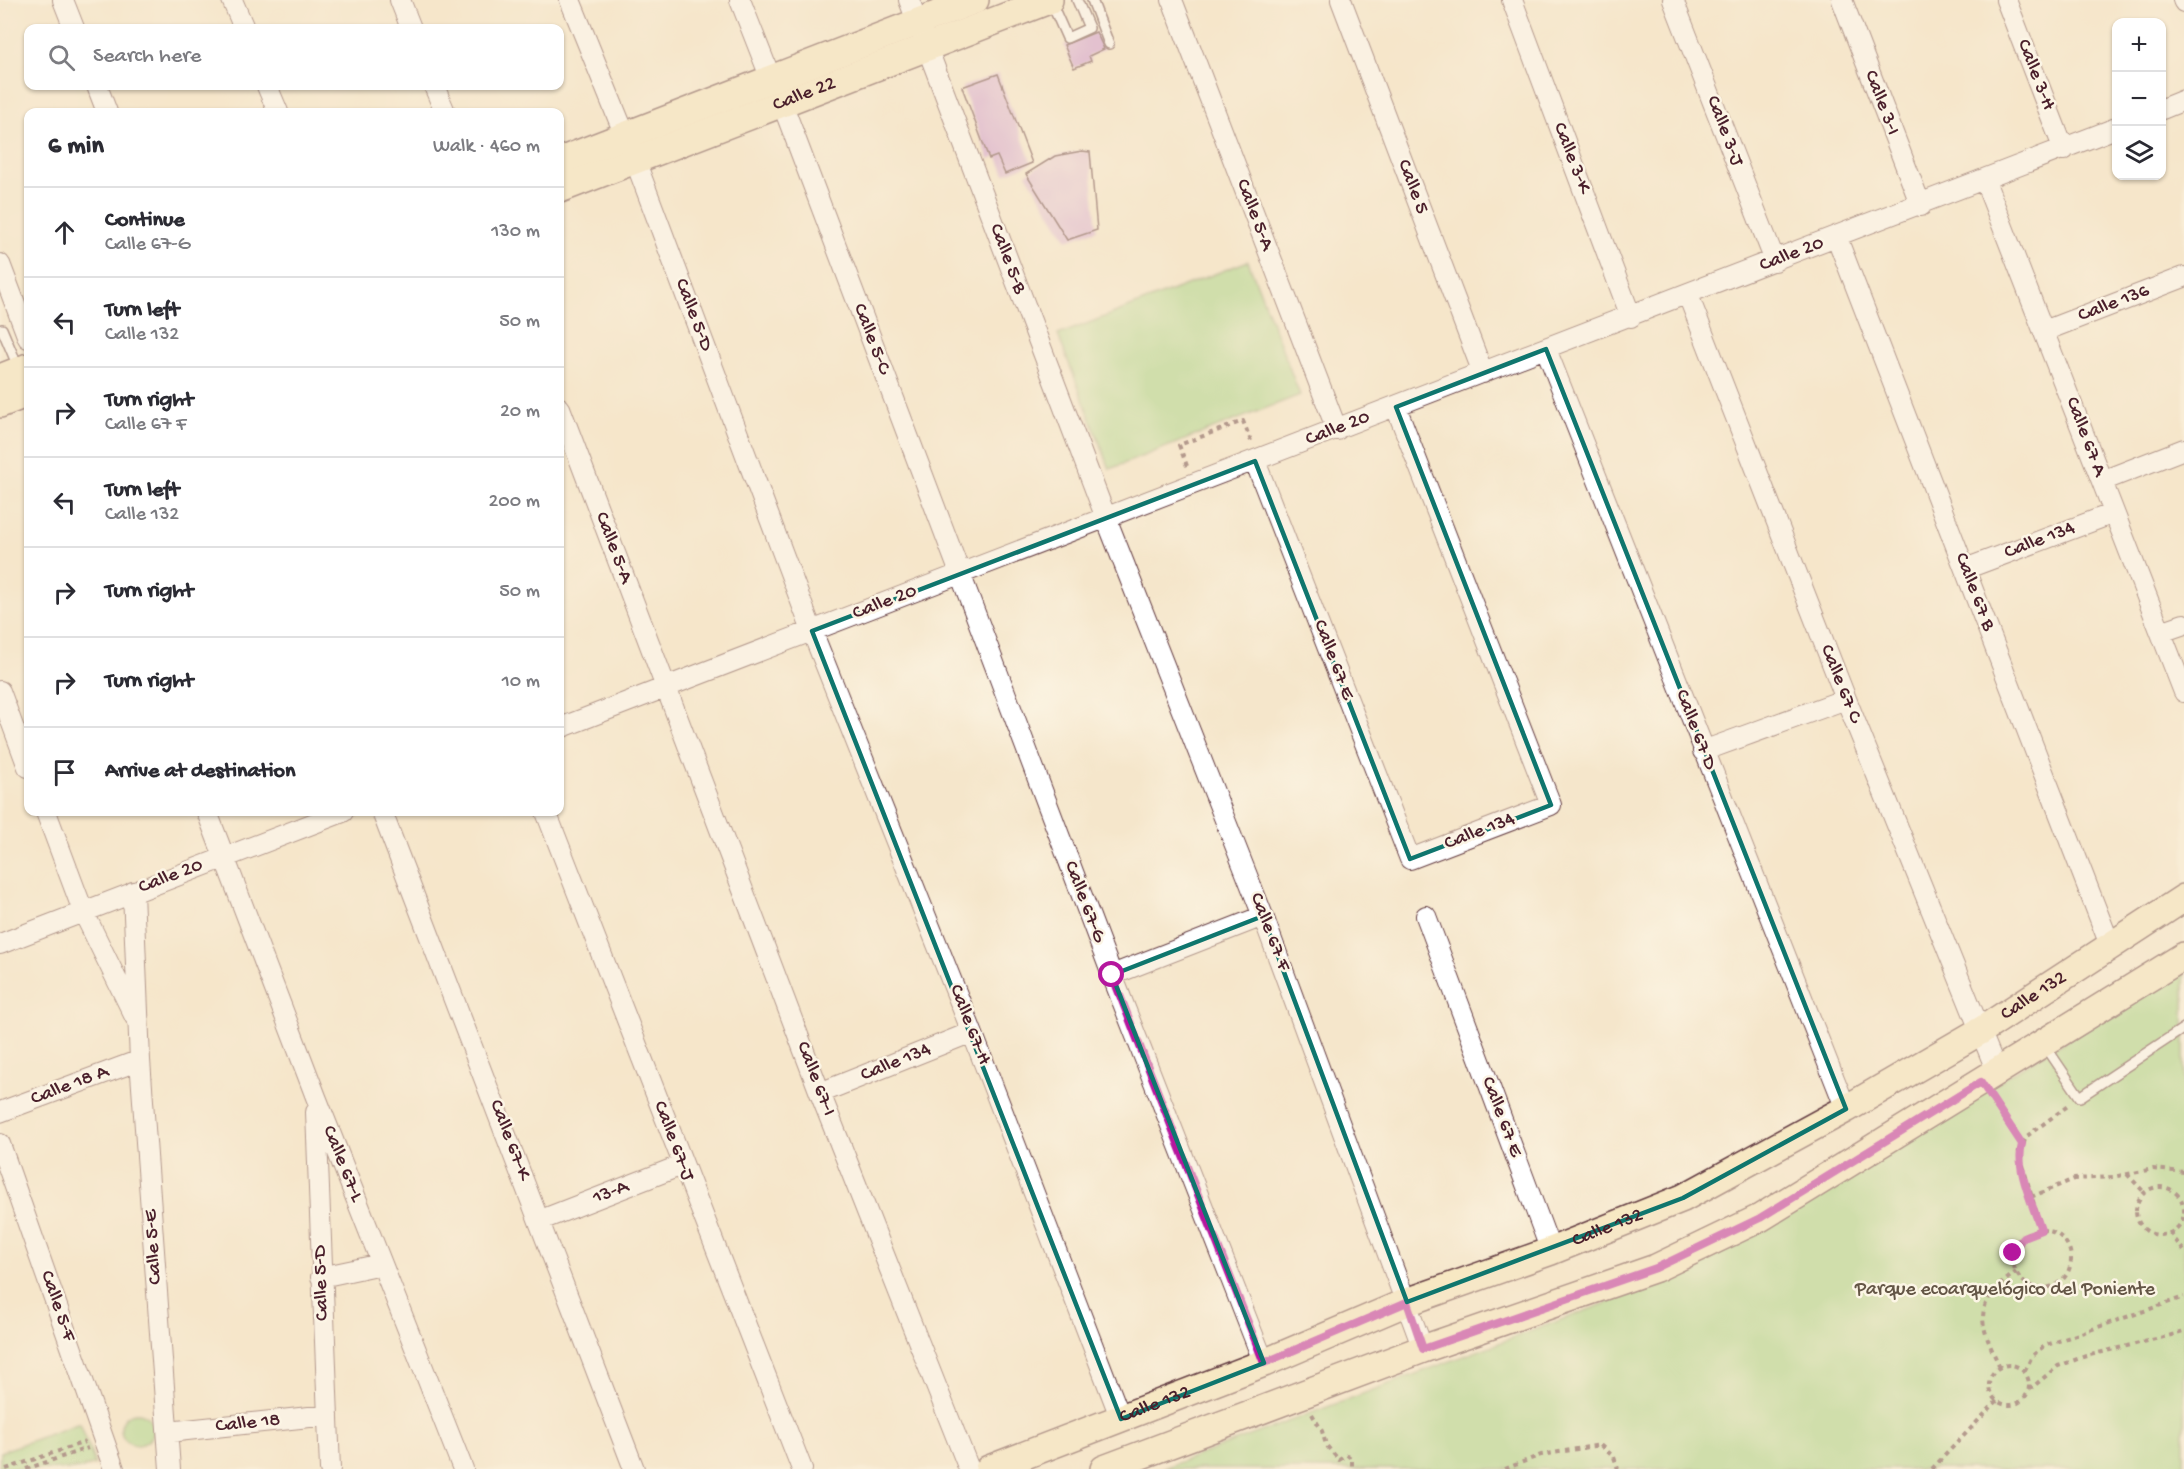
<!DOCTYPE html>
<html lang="en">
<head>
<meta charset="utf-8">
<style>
	:root { --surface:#fff; --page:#f7f7f7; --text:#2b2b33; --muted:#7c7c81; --line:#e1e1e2 }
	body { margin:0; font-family:"Gochi Hand",sans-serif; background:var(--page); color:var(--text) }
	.controls { position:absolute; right:18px; top:18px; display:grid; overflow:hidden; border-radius:12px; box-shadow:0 2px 4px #0004 }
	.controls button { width:54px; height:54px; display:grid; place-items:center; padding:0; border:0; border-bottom:2px solid var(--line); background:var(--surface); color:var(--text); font:30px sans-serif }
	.stop { position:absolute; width:18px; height:18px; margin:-14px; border:4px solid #b5179e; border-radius:50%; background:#fff }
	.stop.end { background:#b5179e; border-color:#fff; box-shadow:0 2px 6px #0008 }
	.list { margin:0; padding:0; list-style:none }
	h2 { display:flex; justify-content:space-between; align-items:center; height:78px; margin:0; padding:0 24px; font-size:26px }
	h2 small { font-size:20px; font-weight:400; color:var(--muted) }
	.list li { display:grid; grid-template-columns:39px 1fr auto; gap:18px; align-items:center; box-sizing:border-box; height:90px; padding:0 24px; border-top:2px solid var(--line) }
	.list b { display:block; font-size:22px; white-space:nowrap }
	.list p { margin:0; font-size:20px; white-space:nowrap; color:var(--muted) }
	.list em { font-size:20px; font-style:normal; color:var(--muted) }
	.icon { flex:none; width:33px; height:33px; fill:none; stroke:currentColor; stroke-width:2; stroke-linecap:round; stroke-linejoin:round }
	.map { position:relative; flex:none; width:2184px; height:1469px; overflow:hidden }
	.search { position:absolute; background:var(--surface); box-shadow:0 2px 4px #0004; left:24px; top:24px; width:540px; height:66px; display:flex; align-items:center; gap:15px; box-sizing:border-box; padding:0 21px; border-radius:12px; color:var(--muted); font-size:22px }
	.panel { position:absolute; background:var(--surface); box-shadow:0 2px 4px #0004; left:24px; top:108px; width:540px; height:708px; border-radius:12px }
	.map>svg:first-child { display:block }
	.green { fill:#a2d585; stroke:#767a58; stroke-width:1.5 }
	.building { fill:#cc96d5 }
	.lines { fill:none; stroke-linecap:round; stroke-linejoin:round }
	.lane-casing { stroke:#643d43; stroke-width:12 }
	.street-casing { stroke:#643d43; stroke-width:22 }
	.secondary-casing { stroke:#643d43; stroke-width:30 }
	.path { stroke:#643d43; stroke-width:4; stroke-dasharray:4.5 4.5; stroke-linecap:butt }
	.lane { stroke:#fff; stroke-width:9 }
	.street { stroke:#fff; stroke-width:20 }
	.secondary { stroke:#f7e8c3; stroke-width:27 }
	.route { stroke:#b5179e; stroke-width:8 }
	.marked { fill:none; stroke:#0f766e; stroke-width:4.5; stroke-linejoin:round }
	.labels { text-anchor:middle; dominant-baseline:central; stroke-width:5; stroke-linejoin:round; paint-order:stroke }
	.street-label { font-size:20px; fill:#4a1f2b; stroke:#fcf5e5 }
	.park-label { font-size:20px; fill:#645646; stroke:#fcf5e5 }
</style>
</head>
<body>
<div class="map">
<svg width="2184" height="1469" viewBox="0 0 2184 1469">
	<rect width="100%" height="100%" fill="#fcf5e5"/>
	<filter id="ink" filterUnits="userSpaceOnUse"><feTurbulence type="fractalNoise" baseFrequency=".0167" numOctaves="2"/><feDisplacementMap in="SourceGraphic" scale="12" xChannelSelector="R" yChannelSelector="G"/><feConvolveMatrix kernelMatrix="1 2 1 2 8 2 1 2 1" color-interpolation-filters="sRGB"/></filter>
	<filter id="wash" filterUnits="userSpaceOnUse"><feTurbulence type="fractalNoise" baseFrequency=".008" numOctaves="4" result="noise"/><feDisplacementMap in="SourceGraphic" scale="24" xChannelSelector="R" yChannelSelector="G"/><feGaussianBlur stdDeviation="1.35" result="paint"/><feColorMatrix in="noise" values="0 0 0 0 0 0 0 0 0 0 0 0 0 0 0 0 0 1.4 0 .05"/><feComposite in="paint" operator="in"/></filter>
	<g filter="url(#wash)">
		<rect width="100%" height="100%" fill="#f5e6cb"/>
		<path class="green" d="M1248 261 1300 395 1110 469 1058 335Z
			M2184 968V1469H1161L1665 1281 1725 1249Z
			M121 1429a16 16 0 1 1 32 0a16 16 0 1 1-32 0Z
			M80 1423 95 1464 80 1469H0V1452Z"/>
		<g id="blocks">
			<path class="building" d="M1096 32 1104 49 1089 56 1091 61 1074 68 1064 45Z
				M998 74 1032 163 1005 174 997 156 989 159 962 87Z
				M1082 151 1090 152 1097 230 1067 240 1026 174 1055 156Z"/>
		</g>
	</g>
	<g filter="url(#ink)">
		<use href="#blocks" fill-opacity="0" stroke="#643d43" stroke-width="1.5"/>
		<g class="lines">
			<g class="lane-casing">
				<path id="lane" d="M1092 0 1109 44
					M1051 2 1067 38 1089 28 1077 0
					M0 330 2 329 19 369
					M2044 1044 2080 1097 2184 1028"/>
			</g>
			<g class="street-casing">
				<path id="street" d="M63 0 74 28
					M232 0 244 28
					M400 0 411 28
					M570 0 635 160 812 631 972 1032 1121 1419
					M740 0 771 79
					M909 0 1106 518 1263 916 1423 1349
					M1172 0 1337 430
					M1341 0 1483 373
					M1512 0 1631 317
					M1673 0 1775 261
					M1842 0 1921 206
					M2006 0 2064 150
					M2183 0 2184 2
					M97 86 107 112
					M267 86 278 112
					M434 86 445 112
					M782 103 1112 975 1264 1363
					M2162 109 2184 100
					M1985 181 2184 692
					M1837 238 2110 945
					M0 264 28 338
					M1688 295 1846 699 1997 1072
					M2044 331 2184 277
					M1546 349 1846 1109
					M560 408 820 1093 969 1469
					M1255 461 1410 859 1551 805 1396 407
					M2102 481 2184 449
					M1965 569 2114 513
					M2161 632 2184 624
					M0 691 28 767
					M560 728 2116 128
					M1703 751 1846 699
					M46 812 83 911 135 1017
					M207 812 316 1097 463 1469
					M382 812 634 1469
					M546 812 802 1469
					M133 892 140 1060 170 1469
					M1426 916 1551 1251
					M0 944 343 812
					M1112 975 1263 916
					M820 1093 972 1032
					M0 1112 140 1060
					M316 1112 330 1469
					M0 1144 114 1469
					M541 1220 682 1165
					M321 1277 382 1264
					M168 1432 328 1415"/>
			</g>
			<g class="secondary-casing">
				<g id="secondary">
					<path d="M560 161 975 0"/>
					<path id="s1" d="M560 189 1049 0"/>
					<path d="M0 378 28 367"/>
					<path d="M0 404 28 393"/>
					<path id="s2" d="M989 1469 1264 1363 1407 1302 1551 1251 1683 1198 1846 1109 1982 1030 2184 898"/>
					<path d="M1104 1469 1423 1349 1656 1268 1760 1218 2184 956"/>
				</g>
			</g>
			<path class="path" d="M1187 466 1179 445 1243 421 1251 441
				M1993 1099 2022 1144
				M2127 1174 2145 1193
				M2136 1211a24 24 0 1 1 48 0a24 24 0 1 1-48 0Z
				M2031 1197 2074 1179 2113 1177 2153 1169 2184 1172
				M2013 1259a29 29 0 1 1 58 0a29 29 0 1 1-58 0Z
				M2041 1230 2019 1152 2027 1136 2069 1105
				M2170 1233 2184 1251
				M1989 1385a20 20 0 1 1 40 0a20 20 0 1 1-40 0Z
				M2000 1367C1978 1321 1972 1304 2016 1272
				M2025 1371 2032 1356 2044 1346 2184 1297
				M2029 1390 2058 1366 2086 1356 2184 1332
				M1312 1414 1322 1431 1326 1445 1339 1460 1347 1455 1352 1459V1469
				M6 1469 85 1442
				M26 1469 88 1448
				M1505 1469 1541 1455 1600 1445 1614 1457 1618 1469
				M1932 1469 1997 1401"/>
			<use href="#lane" class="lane"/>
			<use href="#street" class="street"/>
			<use href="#secondary" class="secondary"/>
		</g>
	</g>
	<g class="lines" filter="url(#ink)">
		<path class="route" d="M1112 975 1264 1363 1407 1302 1423 1349 1656 1268 1760 1218 1981 1082 2022 1144C2015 1169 2033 1205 2041 1230L2023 1237 2013 1253"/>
	</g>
	<path d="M0 0H2184V1469H0ZM1546 349 1846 1109 1683 1198 1407 1302 1263 916 1112 975 1264 1363 1121 1419 812 631 1255 461 1410 859 1551 805 1396 407Z" fill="#f5e6cb" fill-opacity=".55" fill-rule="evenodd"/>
	<path class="marked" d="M1546 349 1846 1109 1683 1198 1407 1302 1263 916 1112 975 1264 1363 1121 1419 812 631 1255 461 1410 859 1551 805 1396 407Z"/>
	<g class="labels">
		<g class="street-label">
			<text transform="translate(2035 75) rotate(69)">Calle 3-H</text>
			<text stroke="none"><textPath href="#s1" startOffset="262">Calle 22</textPath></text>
			<text transform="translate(1881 103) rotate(69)">Calle 3-I</text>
			<text transform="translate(1724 131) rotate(69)">Calle 3-J</text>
			<text transform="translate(1571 158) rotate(69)">Calle 3-K</text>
			<text transform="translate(1412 187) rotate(69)">Calle 5</text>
			<text transform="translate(1254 215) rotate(69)">Calle 5-A</text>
			<text transform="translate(1792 255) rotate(-21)">Calle 20</text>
			<text transform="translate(1007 259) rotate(69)">Calle 5-B</text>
			<text transform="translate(2114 304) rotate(-21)">Calle 136</text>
			<text transform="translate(693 315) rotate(69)">Calle 5-D</text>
			<text transform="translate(871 339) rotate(69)">Calle 5-C</text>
			<text transform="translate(1338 429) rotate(-21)">Calle 20</text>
			<text transform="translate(2085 437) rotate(69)">Calle 67 A</text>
			<text transform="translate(2040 541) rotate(-21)">Calle 134</text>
			<text transform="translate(613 548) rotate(69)">Calle 5-A</text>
			<text transform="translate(1974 592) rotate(69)">Calle 67 B</text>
			<text transform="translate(885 603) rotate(-21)">Calle 20</text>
			<text transform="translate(1333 660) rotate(69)">Calle 67 E</text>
			<text transform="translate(1840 684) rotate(68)">Calle 67 C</text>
			<text transform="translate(1695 730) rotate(69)">Calle 67 D</text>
			<text transform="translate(1480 832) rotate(-21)">Calle 134</text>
			<text transform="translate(171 877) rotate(-21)">Calle 20</text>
			<text transform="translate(1084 902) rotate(69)">Calle 67-G</text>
			<text transform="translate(1269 932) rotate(69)">Calle 67 F</text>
			<text stroke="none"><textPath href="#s2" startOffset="1150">Calle 132</textPath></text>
			<text transform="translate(969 1025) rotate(69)">Calle 67-H</text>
			<text transform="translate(896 1063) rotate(-22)">Calle 134</text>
			<text transform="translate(815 1079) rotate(69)">Calle 67-I</text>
			<text transform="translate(70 1086) rotate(-21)">Calle 18 A</text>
			<text transform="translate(1501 1117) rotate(69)">Calle 67 E</text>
			<text transform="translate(509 1140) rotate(69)">Calle 67-K</text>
			<text transform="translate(673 1141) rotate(69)">Calle 67-J</text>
			<text transform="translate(342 1164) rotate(68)">Calle 67-L</text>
			<text transform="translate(611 1193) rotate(-21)">13-A</text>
			<text stroke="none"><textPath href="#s2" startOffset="664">Calle 132</textPath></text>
			<text transform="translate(154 1247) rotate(-94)">Calle 5-E</text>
			<text transform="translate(322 1283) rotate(-92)">Calle 5-D</text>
			<text transform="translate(57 1306) rotate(71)">Calle 5-F</text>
			<text stroke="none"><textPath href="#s2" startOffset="178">Calle 132</textPath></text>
			<text transform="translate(248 1424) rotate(-6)">Calle 18</text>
		</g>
		<g class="park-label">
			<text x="2005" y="1290">Parque ecoarquelógico del Poniente</text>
		</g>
	</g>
</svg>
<div class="controls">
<button>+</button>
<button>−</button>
<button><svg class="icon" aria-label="layers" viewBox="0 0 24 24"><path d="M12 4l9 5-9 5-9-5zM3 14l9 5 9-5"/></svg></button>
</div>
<div class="stop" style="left:1112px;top:975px"></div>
<div class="stop end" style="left:2013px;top:1253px"></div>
<div class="search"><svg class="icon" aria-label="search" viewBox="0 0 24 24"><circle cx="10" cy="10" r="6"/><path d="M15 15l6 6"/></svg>Search here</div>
<section class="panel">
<h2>6 min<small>Walk · 460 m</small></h2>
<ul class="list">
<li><svg class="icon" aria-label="ahead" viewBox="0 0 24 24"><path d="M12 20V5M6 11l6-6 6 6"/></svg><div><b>Continue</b><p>Calle 67-G</p></div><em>130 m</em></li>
<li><svg class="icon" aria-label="left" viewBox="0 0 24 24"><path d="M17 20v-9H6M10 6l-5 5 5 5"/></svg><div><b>Turn left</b><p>Calle 132</p></div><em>50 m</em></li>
<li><svg class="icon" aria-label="right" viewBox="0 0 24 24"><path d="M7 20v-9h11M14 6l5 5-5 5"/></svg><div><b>Turn right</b><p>Calle 67 F</p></div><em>20 m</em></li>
<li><svg class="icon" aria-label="left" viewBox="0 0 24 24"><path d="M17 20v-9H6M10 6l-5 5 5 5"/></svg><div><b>Turn left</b><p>Calle 132</p></div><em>200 m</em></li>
<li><svg class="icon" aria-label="right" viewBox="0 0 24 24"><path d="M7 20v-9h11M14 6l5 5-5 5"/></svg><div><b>Turn right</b></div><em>50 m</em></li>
<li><svg class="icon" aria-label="right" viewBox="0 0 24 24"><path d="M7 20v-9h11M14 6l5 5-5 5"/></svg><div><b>Turn right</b></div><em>10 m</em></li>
<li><svg class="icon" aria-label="arrive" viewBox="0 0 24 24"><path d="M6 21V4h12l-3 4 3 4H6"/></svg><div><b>Arrive at destination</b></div></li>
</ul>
</section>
</div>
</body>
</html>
